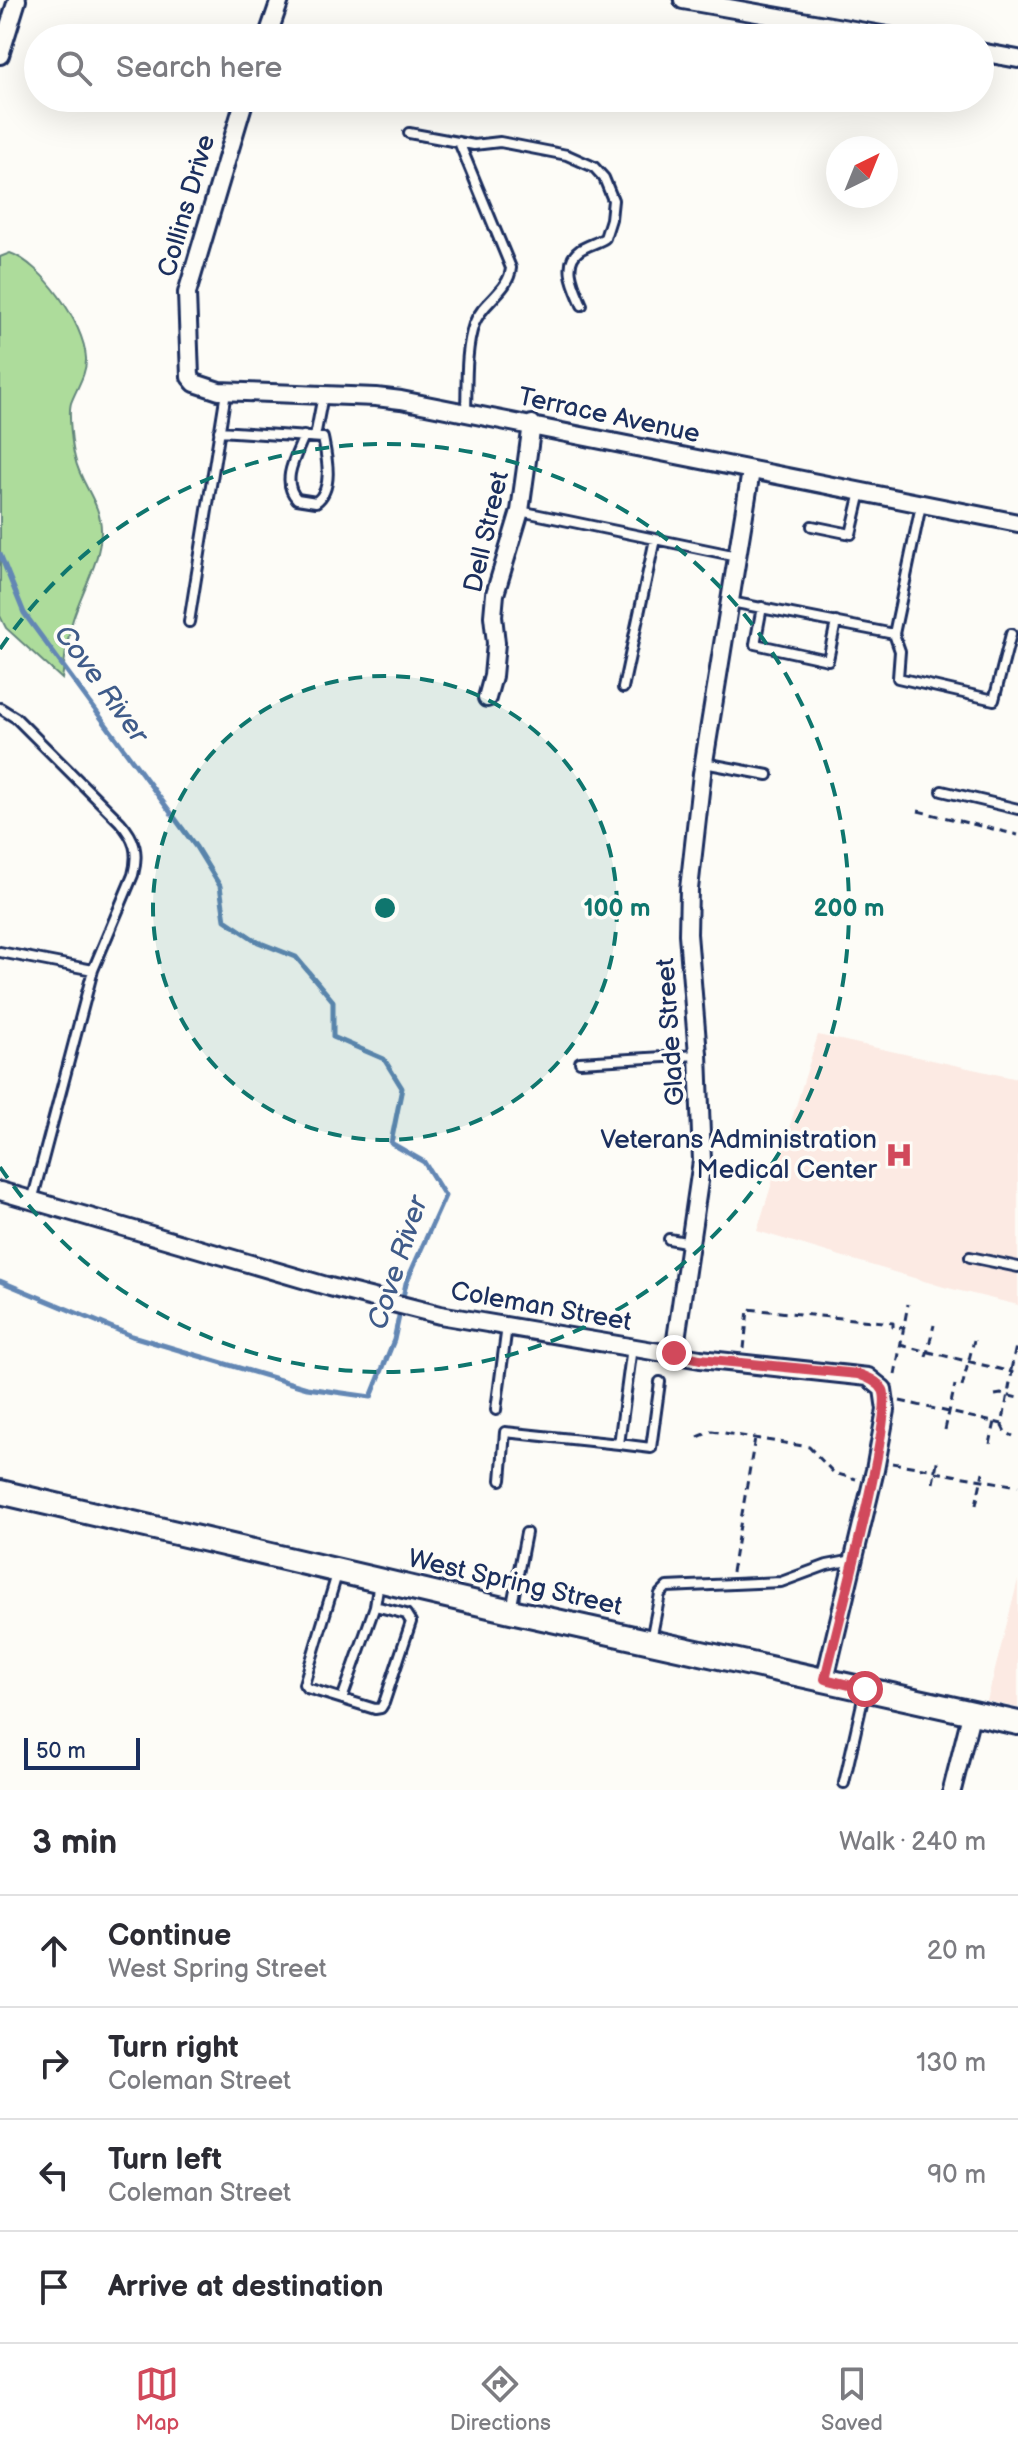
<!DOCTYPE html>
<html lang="en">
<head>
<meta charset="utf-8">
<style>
	:root { --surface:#fff; --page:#f2f2f3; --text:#2b2b33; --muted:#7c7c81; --line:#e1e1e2; --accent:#d1495b }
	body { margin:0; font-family:"Balsamiq Sans",sans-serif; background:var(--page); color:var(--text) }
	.compass { position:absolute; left:826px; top:136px; width:72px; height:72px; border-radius:50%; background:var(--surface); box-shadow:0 8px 32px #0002; rotate:43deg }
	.scale { position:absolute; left:24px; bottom:20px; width:116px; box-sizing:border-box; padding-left:8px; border:4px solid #1b2f5e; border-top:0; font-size:22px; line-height:28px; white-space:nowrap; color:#1b2f5e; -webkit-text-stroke:6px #fdfcf7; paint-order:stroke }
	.stop { position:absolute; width:24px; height:24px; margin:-18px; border:6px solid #d1495b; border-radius:50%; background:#fff }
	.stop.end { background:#d1495b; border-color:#fff; box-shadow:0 2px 8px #0008 }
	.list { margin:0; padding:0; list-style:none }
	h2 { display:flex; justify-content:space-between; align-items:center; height:104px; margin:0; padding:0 32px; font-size:34px }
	h2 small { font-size:26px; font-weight:400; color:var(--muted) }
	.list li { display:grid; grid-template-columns:52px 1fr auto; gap:24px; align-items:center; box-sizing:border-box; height:112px; padding:0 32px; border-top:2px solid var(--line) }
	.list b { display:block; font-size:30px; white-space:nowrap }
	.list p { margin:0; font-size:26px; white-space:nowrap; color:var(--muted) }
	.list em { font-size:26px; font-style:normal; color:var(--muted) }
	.icon { flex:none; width:44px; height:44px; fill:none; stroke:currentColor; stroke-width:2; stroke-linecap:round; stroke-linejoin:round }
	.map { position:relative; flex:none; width:1018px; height:1790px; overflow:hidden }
	.search { position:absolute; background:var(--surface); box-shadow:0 8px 32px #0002; left:24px; right:24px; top:24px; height:88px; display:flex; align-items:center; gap:20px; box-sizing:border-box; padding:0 28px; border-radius:44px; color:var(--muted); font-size:30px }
	.sheet { height:552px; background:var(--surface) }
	nav { display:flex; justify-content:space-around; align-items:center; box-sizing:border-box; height:112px; border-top:2px solid var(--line); background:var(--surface); font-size:22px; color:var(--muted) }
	nav a { display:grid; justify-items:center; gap:4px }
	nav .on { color:var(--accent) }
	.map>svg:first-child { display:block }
	.built { fill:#fceae3 }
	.green { fill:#addc9b; stroke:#64867c; stroke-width:2 }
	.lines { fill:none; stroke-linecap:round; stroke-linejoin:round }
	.stream { stroke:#6387b4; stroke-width:5 }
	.service-casing { stroke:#1b2f5e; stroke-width:14 }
	.minor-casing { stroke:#1b2f5e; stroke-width:22 }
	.secondary-casing { stroke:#1b2f5e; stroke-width:28 }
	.path { stroke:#1b2f5e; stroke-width:3; stroke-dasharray:8 6; stroke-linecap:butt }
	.service { stroke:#fdfcf7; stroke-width:8 }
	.minor { stroke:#fdfcf7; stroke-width:16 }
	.secondary { stroke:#fdfcf7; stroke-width:22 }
	.route { stroke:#d1495b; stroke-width:10 }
	.ring { fill:none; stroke:#0f766e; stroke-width:4; stroke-dasharray:14 10 }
	.labels { text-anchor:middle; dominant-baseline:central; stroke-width:7; stroke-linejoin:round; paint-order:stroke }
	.street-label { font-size:26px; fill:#1b2f5e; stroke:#fdfcf7 }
	.poi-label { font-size:26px; fill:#1b2f5e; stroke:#fdfcf7; text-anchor:end }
	.water-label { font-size:28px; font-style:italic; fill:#3f5b89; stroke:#fdfcf7 }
	.centre { fill:#0f766e; stroke:#fdfcf7; stroke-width:4 }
	.ring-label { font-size:24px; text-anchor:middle; font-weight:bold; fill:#0f766e; stroke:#fdfcf7; stroke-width:7; stroke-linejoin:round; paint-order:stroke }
</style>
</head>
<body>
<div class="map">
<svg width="1018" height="1790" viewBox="0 0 1018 1790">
	<rect width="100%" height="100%" fill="#fdfcf7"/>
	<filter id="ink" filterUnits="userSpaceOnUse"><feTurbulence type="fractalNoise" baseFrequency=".0125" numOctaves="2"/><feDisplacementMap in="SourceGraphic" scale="16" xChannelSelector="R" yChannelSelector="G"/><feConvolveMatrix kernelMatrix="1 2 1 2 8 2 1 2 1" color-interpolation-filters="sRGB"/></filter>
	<g filter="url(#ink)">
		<path class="built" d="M818 1035 1018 1079V1305L944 1287 757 1231Z
			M1018 1580V1708L987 1701Z"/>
		<path class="green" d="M10 253C42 264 84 323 86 358 87 374 76 389 71 403 68 413 72 447 75 458 80 484 102 503 101 532 100 563 82 590 73 619 67 638 65 659 62 679L6 628 0 616V257Z"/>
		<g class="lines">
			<path class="stream" d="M0 554 24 613 196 847 220 886 225 920 258 942 296 957 333 1001V1037L384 1059 402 1088 391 1143 424 1162 445 1196 406 1283 394 1340 371 1397 307 1388 132 1336 0 1281"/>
			<g class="service-casing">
				<path id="service" d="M409 133 474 145 500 142 567 155 594 167 604 178 613 200 611 219 605 238C597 243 588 245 580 250 561 263 575 288 582 305
					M459 142 511 268C509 291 482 302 474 324 465 350 467 384 466 411
					M219 431 323 438C327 458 334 489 316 502L297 499C280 481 296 456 304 436
					M315 437 323 395
					M921 505 894 634 900 651 898 678 994 700 1011 634
					M520 511 737 556
					M812 526 851 534 861 492
					M731 602 894 634
					M762 607 755 644 828 660 836 622
					M189 622 226 392
					M623 688 655 539
					M0 708 16 718 120 822C135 839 139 852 133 875L93 970
					M704 763 768 775
					M942 791 1018 809
					M0 952 93 970 32 1201
					M580 1062 698 1055
					M669 1239 691 1243
					M970 1257 1018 1267
					M496 1410 507 1326
					M619 1444 651 1448 660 1382
					M501 1480 505 1432 619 1444 632 1347
					M338 1571 304 1684 307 1688 375 1709 381 1708 384 1703 411 1622 406 1614 375 1606 379 1582
					M511 1610 526 1533
					M651 1640 660 1594 667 1587 781 1582 827 1565 853 1560
					M342 1699 375 1606
					M844 1783 865 1690"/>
			</g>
			<g class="minor-casing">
				<path id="minor" d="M683 0 899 38
					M267 38 280 0
					M980 52 1018 59
					M0 55 17 0
					M245 98 187 293 190 377 195 383 219 391 376 397 401 400 1018 523
					M487 698 493 676 496 643 493 616 495 594 520 511 532 424
					M0 1191 330 1287 440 1315 700 1359 868 1377 883 1389 886 1410 875 1470 825 1679
					M674 1353 702 1161 698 1054 688 934 689 889 702 774 751 471
					M952 1790 971 1715"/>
			</g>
			<g class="secondary-casing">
				<path id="secondary" d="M0 1492 511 1611 1018 1723"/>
			</g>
			<path class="path" d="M918 811 1018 835
				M900 1345 1012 1372 1002 1426 1005 1432 1013 1436
				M744 1349 748 1309 893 1323V1327L904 1328
				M926 1357 934 1325
				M1011 1370 1016 1346
				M895 1375 908 1304
				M962 1387 974 1340
				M995 1395 1001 1394 1018 1398
				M900 1401 1002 1424
				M945 1430 955 1385
				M698 1437 712 1431 809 1447 834 1473 856 1479
				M990 1444 995 1422
				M892 1463 936 1470
				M935 1472 1018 1486
				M933 1483 938 1457
				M976 1505 983 1472
				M732 1572 755 1438"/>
			<use href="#service" class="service"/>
			<use href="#minor" class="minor"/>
			<use href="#secondary" class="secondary"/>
		</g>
	</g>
	<g class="lines" filter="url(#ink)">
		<path class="route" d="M674 1353 700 1359 858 1374C867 1377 878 1381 883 1390 895 1412 834 1639 825 1679L865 1689"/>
	</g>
	<circle cx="385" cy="908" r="232" fill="#0f766e" fill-opacity=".12"/>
	<g class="ring">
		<circle cx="385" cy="908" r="232"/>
		<path d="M0 649A464 464 0 1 1 0 1167"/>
	</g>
	<defs>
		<g id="hospital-bare" transform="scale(2.16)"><path d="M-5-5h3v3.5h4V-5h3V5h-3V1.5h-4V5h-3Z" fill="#d1495b" stroke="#fdfcf7" stroke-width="2.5" paint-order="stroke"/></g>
	</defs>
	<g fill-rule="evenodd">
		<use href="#hospital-bare" x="899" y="1155"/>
	</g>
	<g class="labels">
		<g class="street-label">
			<text transform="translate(187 206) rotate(-74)">Collins Drive</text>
			<text transform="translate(609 416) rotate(12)">Terrace Avenue</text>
			<text transform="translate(487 532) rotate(-77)">Dell Street</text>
			<text transform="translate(671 1032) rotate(-94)">Glade Street</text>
			<text transform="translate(541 1307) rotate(10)">Coleman Street</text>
			<text transform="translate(515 1583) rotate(13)">West Spring Street</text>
		</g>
		<g class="poi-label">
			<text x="877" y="1140">Veterans Administration<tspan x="877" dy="30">Medical Center</tspan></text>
		</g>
		<g class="water-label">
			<text transform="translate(101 684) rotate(54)">Cove River</text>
			<text transform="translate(398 1263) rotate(-72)">Cove River</text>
		</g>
	</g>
	<circle cx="385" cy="908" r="12" class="centre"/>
	<g class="ring-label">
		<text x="617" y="916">100 m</text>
		<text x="849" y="916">200 m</text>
	</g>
</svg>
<svg class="compass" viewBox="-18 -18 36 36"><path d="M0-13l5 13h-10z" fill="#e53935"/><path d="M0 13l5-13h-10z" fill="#7c7c81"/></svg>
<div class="scale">50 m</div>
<div class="stop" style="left:865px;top:1689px"></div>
<div class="stop end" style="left:674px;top:1353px"></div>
<div class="search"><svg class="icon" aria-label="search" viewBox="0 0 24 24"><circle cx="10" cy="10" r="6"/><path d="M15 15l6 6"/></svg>Search here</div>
</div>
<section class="sheet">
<h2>3 min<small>Walk · 240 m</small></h2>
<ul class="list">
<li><svg class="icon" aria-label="ahead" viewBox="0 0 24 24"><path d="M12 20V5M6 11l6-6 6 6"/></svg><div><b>Continue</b><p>West Spring Street</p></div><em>20 m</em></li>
<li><svg class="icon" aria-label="right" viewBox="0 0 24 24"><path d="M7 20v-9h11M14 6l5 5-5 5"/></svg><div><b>Turn right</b><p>Coleman Street</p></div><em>130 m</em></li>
<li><svg class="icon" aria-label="left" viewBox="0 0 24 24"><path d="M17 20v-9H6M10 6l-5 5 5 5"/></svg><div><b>Turn left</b><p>Coleman Street</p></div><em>90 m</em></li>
<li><svg class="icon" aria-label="arrive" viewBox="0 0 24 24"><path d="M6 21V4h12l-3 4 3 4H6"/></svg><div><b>Arrive at destination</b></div></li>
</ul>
</section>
<nav>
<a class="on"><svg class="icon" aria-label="map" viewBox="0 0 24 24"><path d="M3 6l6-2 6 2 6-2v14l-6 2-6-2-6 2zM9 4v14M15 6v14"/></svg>Map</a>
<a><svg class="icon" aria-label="directions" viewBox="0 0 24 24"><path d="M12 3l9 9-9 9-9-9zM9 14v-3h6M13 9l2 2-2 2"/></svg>Directions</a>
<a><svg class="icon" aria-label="saved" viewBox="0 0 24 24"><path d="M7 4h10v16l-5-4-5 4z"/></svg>Saved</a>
</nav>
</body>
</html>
